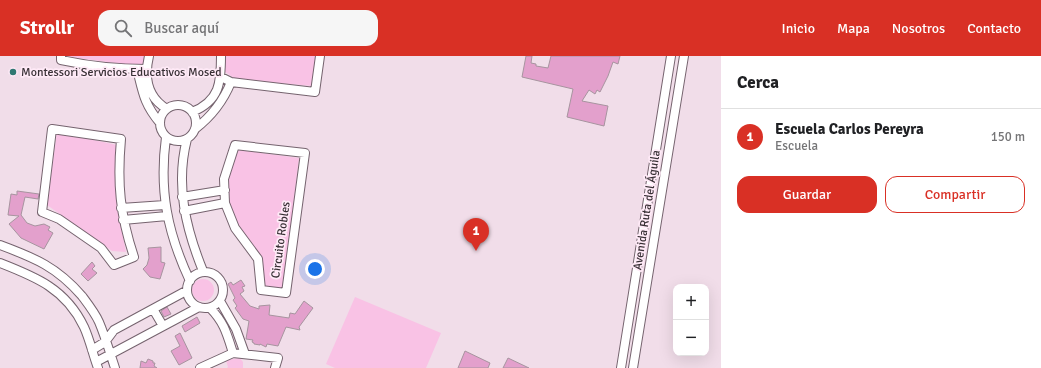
<!DOCTYPE html>
<html lang="es">
<head>
<meta charset="utf-8">
<style>
	:root { --surface:#fff; --page:#f6f6f6; --text:#202124; --muted:#757577; --line:#e0e0e0; --accent:#d93025 }
	body { margin:0; font-family:Signika,sans-serif; background:var(--page); color:var(--text) }
	.controls { position:absolute; right:12px; bottom:12px; display:grid; overflow:hidden; border-radius:8px; box-shadow:0 4px 16px #0002 }
	.controls button { width:36px; height:36px; display:grid; place-items:center; padding:0; border:0; border-bottom:1px solid var(--line); background:var(--surface); color:var(--text); font:20px sans-serif }
	.you { position:absolute; left:315px; top:213px; width:14px; height:14px; margin:-10px; border:3px solid #fff; border-radius:50%; background:#1a73e8; box-shadow:0 0 0 6px #1a73e833 }
	.badge { display:grid; place-items:center; width:26px; height:26px; border-radius:50%; background:var(--accent); color:#fff; font-size:13px; font-weight:700 }
	.pin { position:absolute; translate:-50% -33px; filter:drop-shadow(0 1px 2px #0008) }
	.pin::after { content:''; position:absolute; top:21px; width:14px; height:12px; background:inherit; clip-path:polygon(0 0,100% 0,50% 100%) }
	.list { margin:0; padding:0; list-style:none }
	h2 { display:flex; justify-content:space-between; align-items:center; height:52px; margin:0; padding:0 16px; font-size:17px }
	h2 small { font-size:13px; font-weight:400; color:var(--muted) }
	.list li { display:grid; grid-template-columns:26px 1fr auto; gap:12px; align-items:center; box-sizing:border-box; height:56px; padding:0 16px; border-top:1px solid var(--line) }
	.list b { display:block; font-size:15px; white-space:nowrap }
	.list p { margin:0; font-size:13px; white-space:nowrap; color:var(--muted) }
	.list em { font-size:13px; font-style:normal; color:var(--muted) }
	.actions { display:flex; gap:8px; padding:12px 16px }
	.actions a { flex:1; padding:9px 0; border:1px solid var(--accent); border-radius:12px; text-align:center; font-size:14px; color:var(--accent) }
	.actions .main { background:var(--accent); color:#fff }
	.icon { flex:none; width:22px; height:22px; fill:none; stroke:currentColor; stroke-width:2; stroke-linecap:round; stroke-linejoin:round }
	.map { position:relative; flex:none; width:721px; height:312px; overflow:hidden }
	header { display:flex; align-items:center; gap:24px; box-sizing:border-box; height:56px; padding:0 20px; background:var(--accent); color:#fff }
	header strong { font-size:19px }
	nav { display:flex; gap:22px; margin-inline-start:auto; font-size:14px }
	.search { width:280px; height:36px; background:var(--page); display:flex; align-items:center; gap:10px; box-sizing:border-box; padding:0 14px; border-radius:12px; color:var(--muted); font-size:15px }
	main { display:flex }
	aside { flex:1; background:var(--surface) }
	.map>svg:first-child { display:block }
	.green { fill:#f9c2e5 }
	.building { fill:#e3a0cc; stroke:#a7949f }
	.lines { fill:none; stroke-linecap:round; stroke-linejoin:round }
	.minor-casing { stroke:#75636e; stroke-width:10 }
	.minor { stroke:#fff; stroke-width:8 }
	.poi-dot { fill:#2f7771; stroke:#ffeaf7; stroke-width:1.5 }
	.labels { text-anchor:middle; dominant-baseline:central; stroke-width:3.5; stroke-linejoin:round; paint-order:stroke }
	.poi-label { font-size:12px; fill:#383035; stroke:#ffeaf7; text-anchor:start }
	.street-label { font-size:12px; fill:#383035; stroke:#ffeaf7 }
</style>
</head>
<body>
<header>
<strong>Strollr</strong>
<div class="search"><svg class="icon" aria-label="search" viewBox="0 0 24 24"><circle cx="10" cy="10" r="6"/><path d="M15 15l6 6"/></svg>Buscar aquí</div>
<nav><a>Inicio</a><a>Mapa</a><a>Nosotros</a><a>Contacto</a></nav>
</header>
<main>
<div class="map">
<svg width="721" height="312" viewBox="0 0 721 312">
	<rect width="100%" height="100%" fill="#f1dde9"/>
	<path class="green" d="M64 0H145L143 11Z
		M225 0H317L312 30 235 23 224 15Z
		M57 76 117 89V150L126 196 112 195 47 149Z
		M238 94 299 102 283 233 265 231 261 200 238 171 229 147 228 125Z
		M192 234a11 11 0 1 1 22 0a11 11 0 1 1-22 0Z
		M355 241 441 277 426 312H335L326 308Z
		M240 302 243 306V312H244H227L228 311 226 304Z"/>
	<path class="building" d="M526 0H532L531 7 536 8V10L548 12 551 0H620L618 8 613 6 608 20 600 36 597 34 595 38 589 34 582 45 608 50 604 70 567 61 573 33 522 21Z
		M17 135 39 138 38 143 25 141 21 159 27 167 35 170 44 168 50 171 48 174 53 177 44 193 21 182 9 168 19 160 8 159 11 138 17 139Z
		M161 191V206L165 207 160 223 150 221 143 213 147 209 149 202 148 192Z
		M92 206 95 210 92 213 97 217 88 225 81 218Z
		M241 224 245 230 242 231 244 235 240 238 250 250 259 253V250L270 249 269 259 289 262 290 257 295 258 304 245 313 252 299 271 300 274 286 271 278 290 267 288 266 291 260 288V289L254 288V287L252 286 253 284 246 283 249 265 243 263 235 252 237 250 233 244 235 242 228 228 231 226 233 229Z
		M167 251 171 258 164 261 161 255Z
		M197 261 200 267 185 276 182 270Z
		M180 277 192 302 179 309 171 295 180 290 175 280Z
		M465 295 490 307 488 312H458Z
		M508 302 529 312H503Z
		M148 303 153 305V307H155L154 310 157 312H140L141 305 146 307Z"/>
	<g class="lines">
		<g class="minor-casing">
			<path id="minor" d="M61 0V4C89 10 117 13 146 13
				M149 0C144 21 147 41 167 53
				M137 13C143 37 144 48 160 67
				M221 21 231 26 315 36 320 0
				M160 67a18 18 0 1 1 36 0a18 18 0 1 1-36 0Z
				M192 56C220 45 221 26 221 0
				M52 73 121 83C117 127 120 159 134 201L114 209 101 192 59 163 42 156Z
				M195 73C212 60 223 46 231 26
				M166 81C159 134 167 176 190 225
				M187 83C175 129 186 173 203 215
				M235 89 305 97 286 237 261 234 258 203 235 172 225 147 224 123Z
				M182 141 225 134
				M121 152 165 149
				M184 155 225 147
				M123 164 167 160
				M0 189C35 202 57 211 82 240 88 248 95 257 99 266 105 280 110 297 115 312
				M0 207C36 221 66 233 84 271 90 284 93 299 98 312
				M187 234a18 18 0 1 1 36 0a18 18 0 1 1-36 0Z
				M220 245 236 273 245 298
				M210 252C224 266 227 278 233 297
				M153 253 163 270
				M92 294 105 286 114 274 186 235
				M96 306 199 251
				M200 312 233 297 278 302 275 312
				M621 312 671 0
				M633 312 684 0"/>
		</g>
		<use href="#minor" class="minor"/>
	</g>
	<circle class="poi-dot" cx="13" cy="16" r="4"/>
	<g class="labels">
		<g class="poi-label">
			<text x="21" y="16">Montessori Servicios Educativos Mosed</text>
		</g>
		<g class="street-label">
			<text transform="translate(647 154) rotate(-81)">Avenida Ruta del Águila</text>
			<text transform="translate(281 184) rotate(-82)">Circuito Robles</text>
		</g>
	</g>
</svg>
<div class="controls">
<button>+</button>
<button>−</button>
</div>
<div class="you"></div>
<div class="pin badge" style="left:476px;top:195px">1</div>
</div>
<aside>
<h2>Cerca<small></small></h2>
<ul class="list">
<li><span class="badge">1</span><div><b>Escuela Carlos Pereyra</b><p>Escuela</p></div><em>150 m</em></li>
</ul>
<div class="actions"><a class="main">Guardar</a><a>Compartir</a></div>
</aside>
</main>
</body>
</html>
